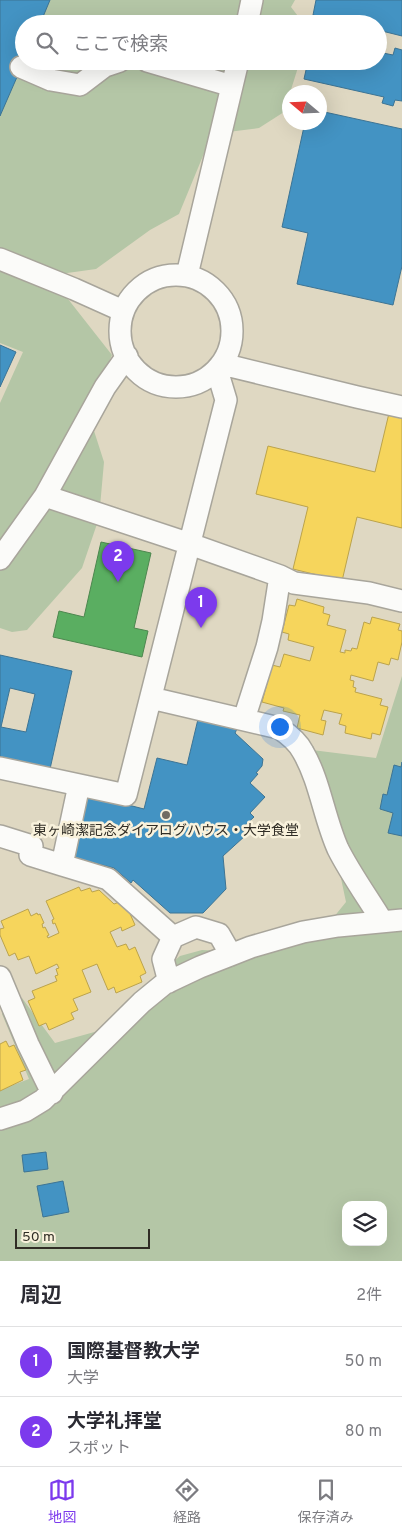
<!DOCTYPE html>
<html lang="ja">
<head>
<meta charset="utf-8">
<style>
	:root { --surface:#fff; --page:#f7f7f7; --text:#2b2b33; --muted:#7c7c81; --line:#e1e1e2; --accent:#7c3aed }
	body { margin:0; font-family:Overpass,"Noto Sans JP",sans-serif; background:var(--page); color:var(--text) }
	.controls { position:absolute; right:15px; bottom:15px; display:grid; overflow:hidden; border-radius:10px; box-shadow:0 5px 20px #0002 }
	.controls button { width:45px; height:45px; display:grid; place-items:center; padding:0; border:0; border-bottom:1px solid var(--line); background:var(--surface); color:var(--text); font:25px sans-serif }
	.compass { position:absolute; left:282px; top:85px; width:45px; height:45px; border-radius:50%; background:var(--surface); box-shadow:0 5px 20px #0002; rotate:289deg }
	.scale { position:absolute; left:15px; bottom:12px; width:135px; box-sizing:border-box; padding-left:5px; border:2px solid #302d25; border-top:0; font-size:14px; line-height:18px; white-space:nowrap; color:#302d25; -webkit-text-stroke:4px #f9f2dc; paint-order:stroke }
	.you { position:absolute; left:279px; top:726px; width:18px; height:18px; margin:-12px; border:4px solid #fff; border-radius:50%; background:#1a73e8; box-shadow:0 0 0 8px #1a73e833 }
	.badge { display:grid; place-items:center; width:32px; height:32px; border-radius:50%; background:var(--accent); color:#fff; font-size:16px; font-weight:700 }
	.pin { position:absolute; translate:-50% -41px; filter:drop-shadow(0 1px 2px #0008) }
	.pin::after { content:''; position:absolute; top:26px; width:18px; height:15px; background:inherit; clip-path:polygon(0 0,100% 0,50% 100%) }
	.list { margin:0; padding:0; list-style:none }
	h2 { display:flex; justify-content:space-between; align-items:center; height:65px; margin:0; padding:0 20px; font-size:21px }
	h2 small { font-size:16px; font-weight:400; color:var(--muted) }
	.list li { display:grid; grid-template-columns:32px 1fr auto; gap:15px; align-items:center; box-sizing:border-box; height:70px; padding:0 20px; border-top:1px solid var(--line) }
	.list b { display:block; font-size:19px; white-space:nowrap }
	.list p { margin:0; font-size:16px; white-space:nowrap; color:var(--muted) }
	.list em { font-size:16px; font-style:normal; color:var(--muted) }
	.icon { flex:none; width:28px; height:28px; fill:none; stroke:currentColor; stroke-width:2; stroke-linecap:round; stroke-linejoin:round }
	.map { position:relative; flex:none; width:402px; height:1261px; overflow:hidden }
	.search { position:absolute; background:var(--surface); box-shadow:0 5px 20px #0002; left:15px; right:15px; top:15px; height:55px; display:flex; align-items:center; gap:12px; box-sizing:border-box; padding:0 18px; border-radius:28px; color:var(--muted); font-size:19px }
	.sheet { height:205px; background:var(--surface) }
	nav { display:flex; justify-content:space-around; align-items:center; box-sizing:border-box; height:70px; border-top:1px solid var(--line); background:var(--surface); font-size:14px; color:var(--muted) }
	nav a { display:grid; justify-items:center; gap:2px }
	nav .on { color:var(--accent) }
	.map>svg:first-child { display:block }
	.built { fill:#dfd8c2; fill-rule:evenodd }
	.forest { fill:#b4c6a6; fill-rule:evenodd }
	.homes { fill:#f6d55c; stroke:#bba34c }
	.schools { fill:#4393c3; stroke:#3d7494; fill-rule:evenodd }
	.public { fill:#5aae61; stroke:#4d874f }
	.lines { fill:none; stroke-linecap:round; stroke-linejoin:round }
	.minor-casing { stroke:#a8a59b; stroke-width:24 }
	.minor { stroke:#fbfbf9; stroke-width:21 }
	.poi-dot { fill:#706c63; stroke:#f9f2dc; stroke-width:2 }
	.labels { text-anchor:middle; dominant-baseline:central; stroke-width:5; stroke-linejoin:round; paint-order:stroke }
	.poi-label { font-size:14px; fill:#302d25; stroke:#f9f2dc }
</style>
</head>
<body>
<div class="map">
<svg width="402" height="1261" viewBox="0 0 402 1261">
	<rect width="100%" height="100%" fill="#e6e2d5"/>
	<path class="built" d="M0 0H402V1134L0 1261ZM24 24H378V61H24ZM290 92H320V122H290Z"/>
	<path class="forest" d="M0 0H295L291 7 304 24H24V61H300L284 112 259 128 212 134 179 214 150 230 96 269 60 274 68 299 112 355 87 409 104 462 99 518 82 568 27 630 12 632 0 628V403L23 352 0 343Z
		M402 676V1261H0V1090L29 1079 2 1014 6 1002 22 998 55 1043 98 1031 153 979 180 956 202 950 243 952 329 923 346 902 339 869 306 788V776L312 750 376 758ZM346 1205H383V1242H346Z"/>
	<path class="homes" d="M390 409 402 412V528L357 517 342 581 293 569 308 507 256 494 268 446 375 472Z
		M297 599 324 607 323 613 330 615 327 625 346 630 340 652 345 653V650L351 651 352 648 357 649 364 622 370 624 372 617 400 624 398 630 402 631V642L398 660 391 658 389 665 378 662 373 681 351 675 350 680 354 681 353 687 356 688 355 692 382 699 380 705 388 707 380 735 372 733 371 739 345 733 346 726 339 724 342 714 324 710 321 720 326 721 323 735 297 728 300 715 283 711 284 708 262 702 272 665 280 667 284 654 310 661 314 647 288 640 289 634 282 632 289 605 295 606Z
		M79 887 81 891 90 888 92 892 99 890 114 904 124 900 135 925 122 931 121 927 110 932 117 947 126 944 129 950 135 947 146 973 140 976 142 982 116 993 114 987 108 990 97 964 82 970 91 992 73 999 78 1010 71 1013 74 1019 49 1030 46 1023 39 1026 28 1001 35 998 32 991 57 981 55 976 58 975 56 969 59 968 57 964 36 974 29 956 18 960 15 953 9 956 0 935V929L4 928 1 921 28 909 31 916 37 913 38 915 40 914 44 923 42 924 43 928 45 927 49 935 47 936 48 938 59 933 55 923 53 924 52 920 54 919 46 901Z
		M6 1041 9 1047 14 1045 26 1070 20 1072 23 1080 0 1091V1044Z"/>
	<path class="schools" d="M0 0H50L40 24H24V61L0 116Z
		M316 0H402V36L378 30V24H351L313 15Z
		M395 48 402 50V101L395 100 393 106 382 103 384 97 304 79 308 61H378V52L393 55Z
		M320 111 402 129V266L393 305 297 284 308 233 282 227 305 122H320Z
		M0 345 16 352 0 387Z
		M0 655 72 671 50 769 0 757ZM10 688 35 694 26 732 1 727Z
		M199 715 239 725 235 733 263 759 262 766 256 773 258 774 250 783 265 797 250 813 254 817 241 829 246 835 223 856 226 889 203 913H170L133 880 131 883 114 868 70 857 85 794 144 809 157 758 187 765Z
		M402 762V836L388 833 393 813 380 809 383 794 387 795 394 765 401 767Z
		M46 1152 48 1169 24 1172 22 1155Z
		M63 1181 69 1212 43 1217 37 1186Z"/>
	<path class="public" d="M101 542 151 553 134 628 148 631 142 657 53 637 59 611 84 617Z"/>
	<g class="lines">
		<g class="minor-casing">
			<path id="minor" d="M247 24 252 0
				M147 61 232 86
				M21 67 51 80 80 85 105 66 120 61
				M0 259 74 289 123 311
				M120 331a56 56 0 1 1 112 0a56 56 0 1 1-112 0Z
				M187 275 238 61
				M222 364 357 397 402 407
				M45 496 190 544 280 576 294 583 369 593 402 601
				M0 559 45 496 105 387 127 356
				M151 698 279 728C288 734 298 742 303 752 320 781 324 818 338 849 350 873 368 898 382 921
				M244 719 267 647 273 621 280 576
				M0 768 126 795 226 400 217 370
				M79 785 62 865 108 879 173 937
				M0 836 32 846 30 855 62 865
				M0 977 28 1044 52 1093
				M169 982 163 959 173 937 196 927 219 934 231 955
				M0 1119 25 1111 43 1100 142 1002 164 984 200 967 251 947 303 932 338 926 402 920"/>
		</g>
		<use href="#minor" class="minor"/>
	</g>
	<circle class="poi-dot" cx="166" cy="815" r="5"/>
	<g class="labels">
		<g class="poi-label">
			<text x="166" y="831">東ヶ崎潔記念ダイアログハウス・大学食堂</text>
		</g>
	</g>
</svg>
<div class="controls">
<button><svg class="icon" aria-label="layers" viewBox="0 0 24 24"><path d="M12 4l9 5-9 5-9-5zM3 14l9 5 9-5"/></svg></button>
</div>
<svg class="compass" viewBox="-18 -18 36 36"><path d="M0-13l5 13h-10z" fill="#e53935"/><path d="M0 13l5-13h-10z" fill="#7c7c81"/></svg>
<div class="scale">50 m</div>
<div class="you"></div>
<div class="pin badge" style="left:201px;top:628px">1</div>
<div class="pin badge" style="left:118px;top:582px">2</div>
<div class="search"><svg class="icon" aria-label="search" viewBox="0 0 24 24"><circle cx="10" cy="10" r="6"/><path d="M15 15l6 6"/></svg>ここで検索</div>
</div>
<section class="sheet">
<h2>周辺<small>2件</small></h2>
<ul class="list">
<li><span class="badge">1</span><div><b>国際基督教大学</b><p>大学</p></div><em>50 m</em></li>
<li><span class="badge">2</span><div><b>大学礼拝堂</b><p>スポット</p></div><em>80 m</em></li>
</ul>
</section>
<nav>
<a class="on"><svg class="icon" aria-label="map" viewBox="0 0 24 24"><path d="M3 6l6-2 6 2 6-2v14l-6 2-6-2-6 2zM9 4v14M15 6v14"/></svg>地図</a>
<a><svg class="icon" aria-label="directions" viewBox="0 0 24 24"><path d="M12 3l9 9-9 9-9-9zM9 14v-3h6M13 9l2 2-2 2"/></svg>経路</a>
<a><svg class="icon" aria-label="saved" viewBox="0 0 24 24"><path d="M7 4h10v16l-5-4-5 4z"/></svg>保存済み</a>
</nav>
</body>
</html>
